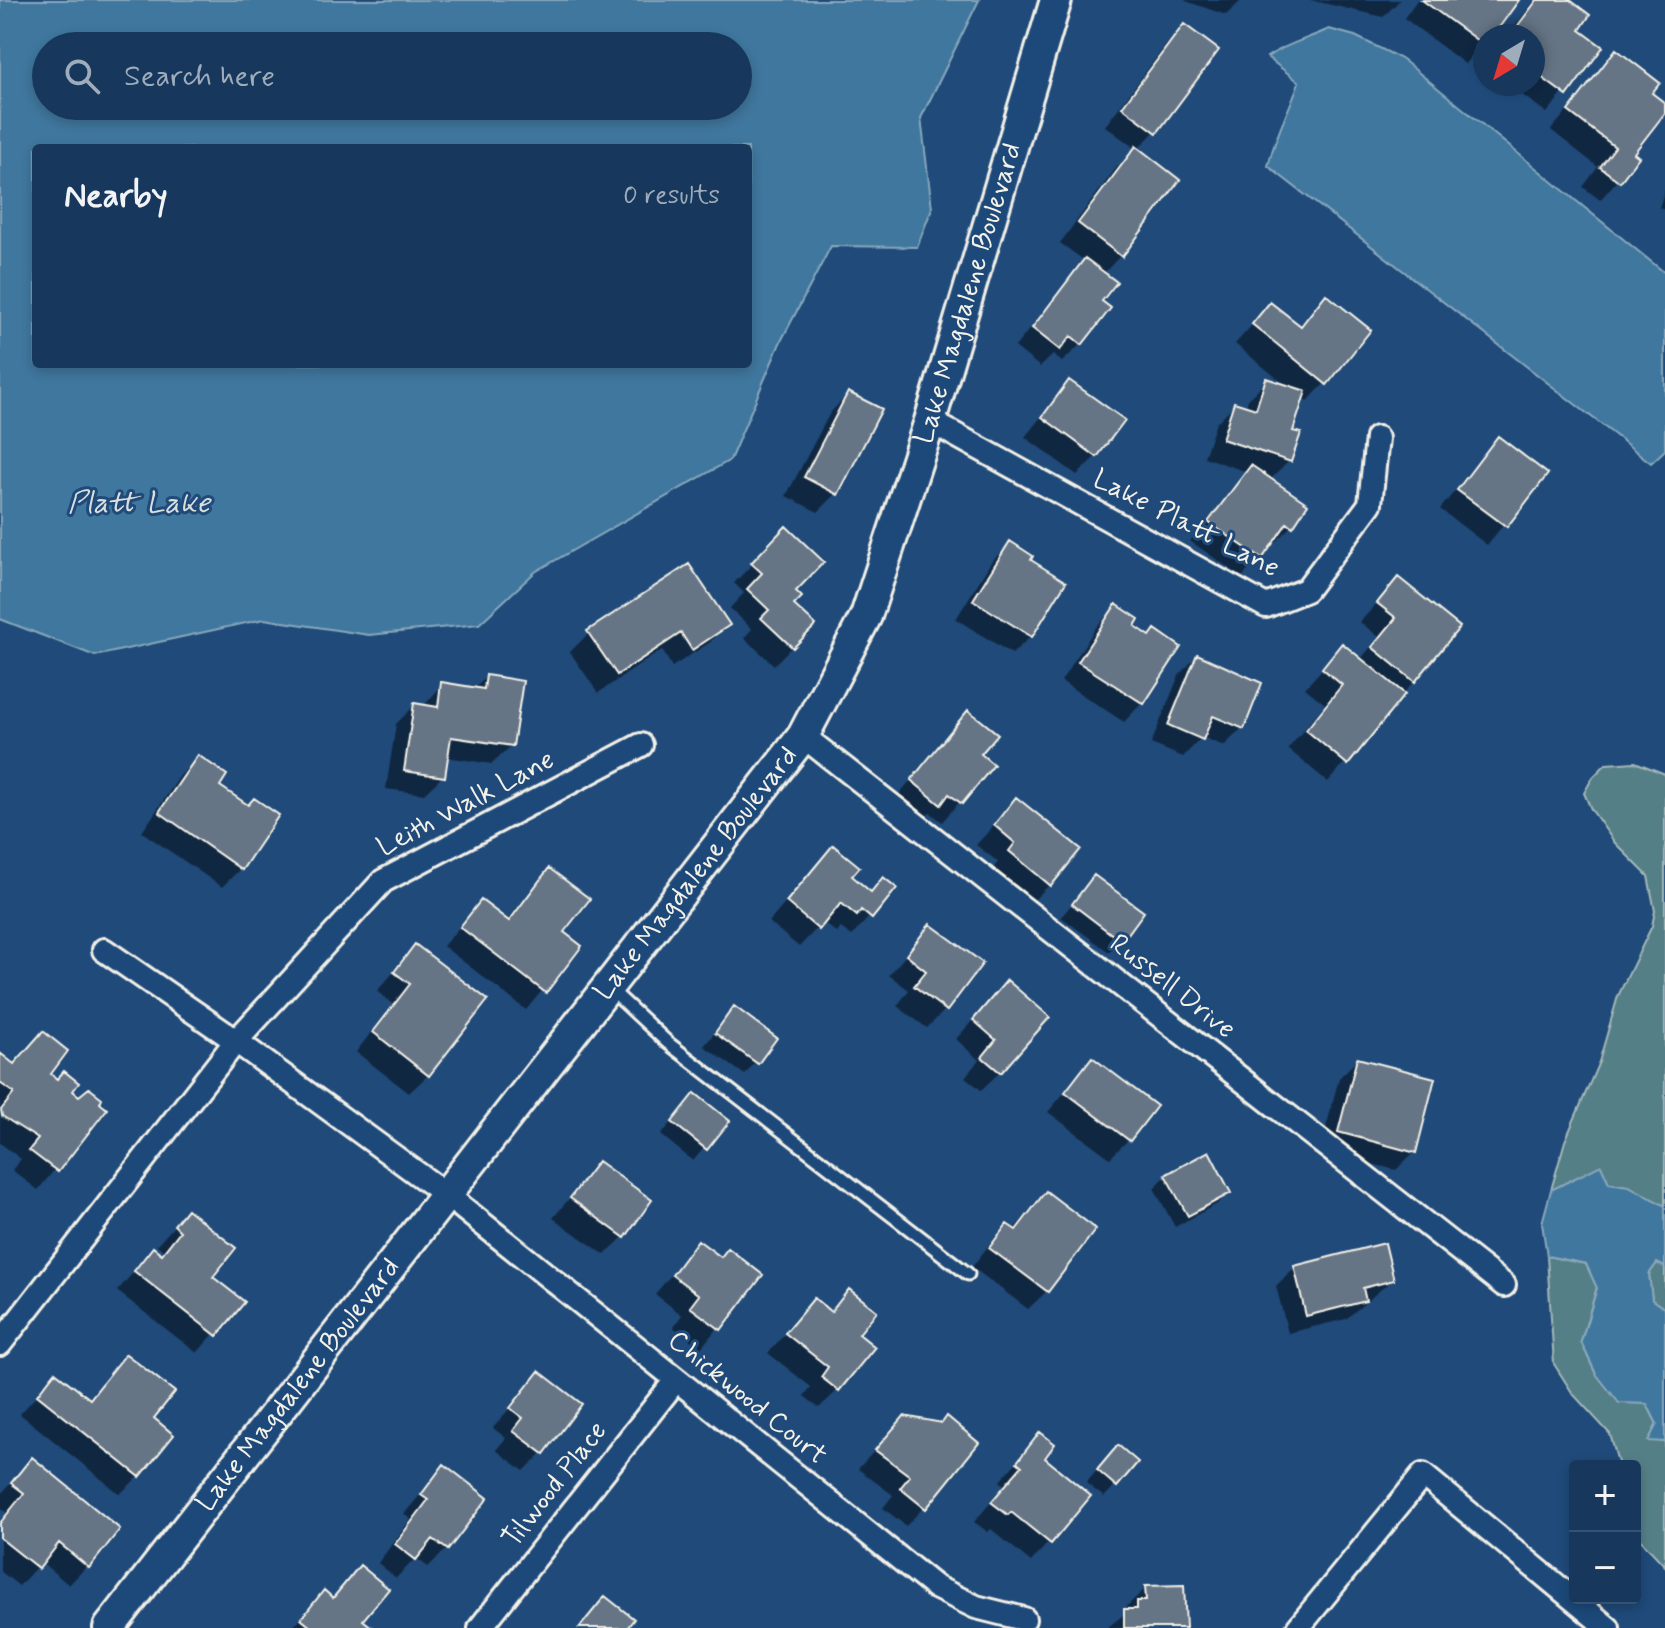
<!DOCTYPE html>
<html lang="en">
<head>
<meta charset="utf-8">
<style>
	:root { --surface:#17385c; --page:#244365; --text:#f1f3f6; --muted:#9eacbb; --line:#365272 }
	body { margin:0; font-family:Mynerve,sans-serif; background:var(--page); color:var(--text) }
	.controls { position:absolute; right:24px; bottom:24px; display:grid; overflow:hidden; border-radius:8px; box-shadow:0 4px 12px #0003 }
	.controls button { width:72px; height:72px; display:grid; place-items:center; padding:0; border:0; border-bottom:2px solid var(--line); background:var(--surface); color:var(--text); font:40px sans-serif }
	.compass { position:absolute; left:1473px; top:24px; width:72px; height:72px; border-radius:50%; background:var(--surface); box-shadow:0 4px 12px #0003; rotate:218deg }
	.list { margin:0; padding:0; list-style:none }
	h2 { display:flex; justify-content:space-between; align-items:center; height:104px; margin:0; padding:0 32px; font-size:34px }
	h2 small { font-size:26px; font-weight:400; color:var(--muted) }
	.icon { flex:none; width:44px; height:44px; fill:none; stroke:currentColor; stroke-width:2; stroke-linecap:round; stroke-linejoin:round }
	.map { position:relative; flex:none; width:1665px; height:1628px; overflow:hidden }
	.search { position:absolute; background:var(--surface); box-shadow:0 4px 12px #0003; left:32px; top:32px; width:720px; height:88px; display:flex; align-items:center; gap:20px; box-sizing:border-box; padding:0 28px; border-radius:44px; color:var(--muted); font-size:30px }
	.panel { position:absolute; background:var(--surface); box-shadow:0 4px 12px #0003; left:32px; top:144px; width:720px; height:224px; border-radius:8px }
	.map>svg:first-child { display:block }
	.green { fill:#547f87; stroke:#a4b8b8; stroke-width:2 }
	.water { fill:#41779e; stroke:#89a8bc; stroke-width:2; fill-rule:evenodd }
	.shadow { fill:#0007 }
	.building { fill:#667586; stroke:#f4f1e8; stroke-width:2 }
	.lines { fill:none; stroke-linecap:round; stroke-linejoin:round }
	.lane-casing { stroke:#f4f1e8; stroke-width:17 }
	.street-casing { stroke:#f4f1e8; stroke-width:28 }
	.secondary-casing { stroke:#f4f1e8; stroke-width:36 }
	.lane { stroke:#1f4a7a; stroke-width:11 }
	.street { stroke:#1f4a7a; stroke-width:22 }
	.secondary { stroke:#1f4a7a; stroke-width:30 }
	.labels { text-anchor:middle; dominant-baseline:central; stroke-width:6; stroke-linejoin:round; paint-order:stroke }
	.street-label { font-size:28px; fill:#f4f1e8; stroke:#1f4a7a }
	.water-label { font-size:30px; font-style:italic; fill:#d9dfdd; stroke:#1f4a7a }
</style>
</head>
<body>
<div class="map">
<svg width="1665" height="1628" viewBox="0 0 1665 1628">
	<rect width="100%" height="100%" fill="#1f4a7a"/>
	<filter id="ink" filterUnits="userSpaceOnUse"><feTurbulence type="fractalNoise" baseFrequency=".0125" numOctaves="2"/><feDisplacementMap in="SourceGraphic" scale="16" xChannelSelector="R" yChannelSelector="G"/><feConvolveMatrix kernelMatrix="1 2 1 2 8 2 1 2 1" color-interpolation-filters="sRGB"/></filter>
	<g filter="url(#ink)">
		<path class="green" d="M1635 762 1665 774V1206C1616 1178 1605 1183 1551 1190L1565 1141 1599 1062 1618 996 1652 926 1655 911 1648 876 1615 843 1591 809 1584 793 1593 777 1606 764Z
			M1547 1256 1586 1264 1597 1287 1581 1342 1596 1374 1647 1404 1657 1424 1649 1440 1665 1442V1566L1638 1537 1635 1466H1619L1610 1434 1573 1394 1554 1364Z
			M1657 1263 1665 1267V1309L1652 1300 1649 1274Z"/>
		<path class="water" d="M0 0H979L921 118 932 208 917 247 831 246 780 343 730 460 535 572 479 624 369 635 264 619 95 656 0 619ZM738 46V106H46V46ZM36 148H748V364H36Z
			M1329 29 1355 36 1402 59 1665 273V450L1651 463 1268 166C1275 136 1289 111 1299 82L1267 57C1289 42 1306 40 1329 29Z
			M1601 1165 1609 1183 1629 1186 1665 1206V1267L1657 1263 1649 1274 1652 1300 1665 1309V1442L1648 1441 1657 1424 1647 1404 1619 1403 1596 1374 1581 1342 1597 1288 1586 1264 1547 1256 1542 1223 1551 1190Z"/>
		<path class="shadow" d="M1183 0H1242L1226 15Z
			M1310 0H1400L1383 17Z
			M1417 0H1517L1465 64 1404 18Z
			M1535 0H1566L1577 30 1600 48 1547 113 1507 84H1533V36H1507Z
			M1184 26 1155 131 1137 150 1121 255 1103 274 1100 301 1081 344 1062 362 1053 355 1040 367 1015 347 1085 261 1060 243 1117 167 1136 149 1105 126 1166 45Z
			M1617 52 1665 110 1631 153 1637 158 1600 200 1583 187 1598 167 1551 130Z
			M1665 189V210L1659 208Z
			M1326 297 1325 383 1307 402 1302 398 1291 432 1289 461 1270 480 1306 505 1291 526 1242 577 1190 541 1247 472 1204 457 1216 423 1235 404 1246 408 1248 399 1267 380 1288 387 1235 344 1270 305 1298 327Z
			M1069 382 1096 456 1077 475 1025 437Z
			M848 394 836 494 818 512 786 496 830 413Z
			M1498 439 1545 474 1487 545 1440 509Z
			M1010 543 1031 636 1012 654 956 619 991 562Z
			M768 548 794 591 791 605 813 625 774 665 744 638 752 629 730 608 744 593 734 583Z
			M1398 580 1414 681 1328 782 1288 749 1325 704 1305 688 1343 646 1360 660 1379 637 1360 622Z
			M1116 607 1132 626 1149 638 1178 647 1142 703 1124 722 1061 681 1097 626Z
			M727 625 709 643 672 667 662 650 598 693 570 652 589 633Z
			M1197 656 1243 727 1224 746 1202 737 1183 757 1151 744 1179 675Z
			M486 677 511 746 492 764 446 757 443 776 424 794 386 789 396 724 415 705 423 707 442 685 474 689Z
			M968 712 978 755 992 765 942 822 930 812 921 822 894 800Z
			M198 757 217 787 248 807 241 868 222 887 142 832 180 776Z
			M1017 800 1050 884 1031 903 992 870 998 862 976 845Z
			M833 848 849 877 870 893 883 880 894 889 852 936 841 928 837 933 823 922 799 947 769 922Z
			M549 871 561 932 579 946 526 1010 443 946 481 902 506 921Z
			M1094 878 1121 940 1109 952 1061 917Z
			M930 927 946 1009 927 1028 897 1006 909 990 889 975Z
			M416 947 428 1075 409 1093 356 1052 393 1004 377 991Z
			M1007 982 1000 1072 981 1090 965 1077 979 1060 956 1039Z
			M734 1009 774 1038 745 1075 704 1046Z
			M0 1056 13 1066 48 1074 79 1098 104 1109 38 1190 12 1170 21 1159 0 1143Z
			M1092 1060 1129 1139 1110 1158 1048 1112Z
			M1357 1060 1414 1152 1396 1170 1320 1151 1339 1078Z
			M695 1095 727 1121 693 1161 661 1135Z
			M598 1164 624 1236 605 1255 553 1218Z
			M1166 1176 1229 1192 1217 1204 1175 1227 1154 1188Z
			M1046 1193 1047 1291 1028 1309 972 1267 989 1245 1007 1226 1013 1230Z
			M187 1212 211 1277 242 1302 197 1353 117 1291 153 1250 160 1255 163 1250 157 1245Z
			M698 1243 720 1259 760 1275 701 1348 673 1327 682 1315 655 1294Z
			M1295 1267 1392 1280 1346 1319 1288 1333 1276 1286Z
			M849 1291 856 1335 838 1390 819 1408 804 1396 811 1387 768 1353 814 1301 829 1313Z
			M126 1356 151 1419 139 1476 120 1494 20 1414 56 1374 88 1400Z
			M539 1374 542 1453 524 1471 496 1450 506 1438 493 1428Z
			M904 1418 924 1507 906 1526 883 1508 893 1495 858 1469Z
			M1040 1435 1042 1458 1089 1496 1031 1562 991 1529 988 1532 974 1522 1005 1486 1000 1481Z
			M32 1460 87 1566 69 1585 41 1562 19 1586 0 1571V1521L7 1513 0 1507V1495Z
			M1106 1460 1116 1485 1104 1497 1086 1483Z
			M444 1467 447 1549 428 1567 416 1558 396 1578 378 1563 411 1519 404 1514Z
			M360 1568V1621L370 1628H292L324 1593 332 1599Z
			M1146 1588 1184 1628H1107L1128 1611 1127 1606Z"/>
		<path class="building" d="M1422 0H1519L1493 36H1485V46Z
			M1537 0H1570L1590 15 1580 30 1603 47 1567 96 1533 71V36H1510Z
			M1184 24 1219 50 1157 133 1122 107Z
			M1616 49 1660 83 1652 93 1665 103V113L1634 153 1639 157 1620 182 1600 167 1615 147 1568 111Z
			M1136 146 1180 180 1122 257 1078 223Z
			M1085 258 1117 282 1102 301 1111 308 1082 345 1071 336 1060 350 1032 328Z
			M1326 294 1371 330 1327 385 1252 324 1270 302 1301 326Z
			M1266 378 1306 391 1293 431 1301 433 1291 462 1222 439 1234 402 1256 409Z
			M1069 380 1125 420 1097 457 1042 417Z
			M848 392 882 409 838 495 804 477Z
			M1498 436 1548 474 1507 527 1457 490Z
			M1251 465 1308 504 1293 527 1287 523 1262 559 1208 522Z
			M786 526 824 562 796 591 802 597 794 605 816 625 793 648 761 618 769 610 747 589 762 573 751 563Z
			M1010 541 1033 556 1031 560 1066 582 1032 637 973 600Z
			M689 564 730 625 692 650 681 633 617 675 587 631Z
			M1398 577 1460 627 1415 682 1372 647 1396 618 1377 603Z
			M1116 604 1139 619 1135 626 1150 636 1155 629 1181 647 1144 704 1078 662Z
			M1342 643 1405 694 1348 765 1306 730 1342 685 1322 668Z
			M1197 654 1262 683 1244 729 1213 716 1203 740 1168 725Z
			M486 675 523 681 513 746 451 737 445 777 404 771 414 703 438 707 441 682 484 689Z
			M968 710 998 734 981 754 994 765 962 804 949 794 941 805 911 780Z
			M198 755 227 775 220 786 248 805 254 798 279 815 242 870 159 812Z
			M1016 797 1081 849 1051 886 1009 851 1015 843 994 825Z
			M833 845 860 867 852 876 871 892 883 877 897 888 872 919 861 910 857 916 841 903 819 930 786 902Z
			M549 868 590 899 564 932 582 946 546 993 460 927 481 900 509 921Z
			M1094 875 1144 912 1122 942 1072 904Z
			M930 924 983 963 947 1011 914 986 926 971 906 955Z
			M415 944 488 1000 429 1076 373 1032 410 984 394 972Z
			M1007 980 1050 1017 1001 1073 982 1057 996 1040 973 1020Z
			M734 1006 777 1038 758 1064 715 1033Z
			M43 1031 68 1051 51 1074 57 1079 64 1071 79 1083 73 1091 79 1096 89 1088 102 1098 100 1103 107 1109 58 1172 29 1150 38 1139 2 1116 1 1110 14 1093 0 1083V1053L14 1064Z
			M1092 1057 1157 1106 1130 1141 1065 1092Z
			M1357 1058 1435 1078 1416 1153 1338 1132Z
			M695 1093 730 1121 707 1150 672 1122Z
			M1209 1151 1231 1193 1188 1216 1165 1175Z
			M598 1161 652 1200 625 1238 570 1198Z
			M1046 1191 1096 1229 1048 1292 989 1248 1007 1224 1016 1230Z
			M187 1209 236 1248 213 1277 245 1302 217 1336 134 1271 153 1247 162 1254 180 1231 174 1225Z
			M698 1240 721 1257 728 1248 763 1275 721 1330 690 1307 699 1295 672 1275Z
			M1385 1243 1394 1280 1363 1288 1366 1301 1306 1316 1294 1266Z
			M849 1289 877 1311 859 1334 875 1347 839 1391 821 1377 828 1367 785 1333 814 1298 831 1312Z
			M126 1354 175 1392 154 1418 174 1435 140 1477 37 1395 55 1372 90 1399Z
			M539 1371 582 1404 544 1454 513 1431 523 1418 510 1408Z
			M904 1416 942 1423 947 1416 979 1443 926 1509 900 1488 910 1476 875 1450Z
			M1040 1432 1055 1444 1045 1458 1091 1496 1051 1544 1011 1512 1008 1515 991 1502 1022 1466 1017 1462Z
			M1118 1445 1138 1462 1117 1487 1097 1470Z
			M32 1457 120 1529 89 1568 59 1543 39 1569 0 1538V1523L24 1493 11 1483Z
			M444 1464 488 1498 448 1550 433 1539 416 1560 395 1544 428 1500 421 1495Z
			M360 1565 389 1589 363 1620 373 1628H312L301 1619 324 1590 333 1598Z
			M1184 1585 1186 1628H1124V1609H1137V1601H1146L1145 1586Z
			M605 1596 634 1619 627 1628H579Z"/>
		<g class="lines">
			<g class="lane-casing">
				<path id="lane" d="M609 988 668 1043 968 1274"/>
			</g>
			<g class="street-casing">
				<path id="street" d="M930 421 1266 606 1306 590 1370 504 1377 438
					M803 736 1504 1285
					M104 950 236 1041 448 1196 935 1587 976 1607 1024 1619
					M0 1344 236 1041 383 881 641 745
					M480 1628 676 1380
					M1298 1628 1423 1475 1608 1628"/>
			</g>
			<g class="secondary-casing">
				<g id="secondary">
					<path id="s1" d="M109 1628 803 736 866 616 930 421 1056 0"/>
				</g>
			</g>
			<use href="#lane" class="lane"/>
			<use href="#street" class="street"/>
			<use href="#secondary" class="secondary"/>
		</g>
	</g>
	<g class="labels">
		<g class="street-label">
			<text stroke="none"><textPath href="#s1" startOffset="1604">Lake Magdalene Boulevard</textPath></text>
			<text transform="translate(1186 524) rotate(27)">Lake Platt Lane</text>
			<text transform="translate(466 804) rotate(-28)">Leith Walk Lane</text>
			<text stroke="none"><textPath href="#s1" startOffset="956">Lake Magdalene Boulevard</textPath></text>
			<text transform="translate(1172 987) rotate(38)">Russell Drive</text>
			<text stroke="none"><textPath href="#s1" startOffset="308">Lake Magdalene Boulevard</textPath></text>
			<text transform="translate(747 1398) rotate(39)">Chickwood Court</text>
			<text transform="translate(555 1485) rotate(-52)">Tilwood Place</text>
		</g>
		<g class="water-label">
			<text x="139" y="503">Platt Lake</text>
		</g>
	</g>
</svg>
<div class="controls">
<button>+</button>
<button>−</button>
</div>
<svg class="compass" viewBox="-18 -18 36 36"><path d="M0-13l5 13h-10z" fill="#e53935"/><path d="M0 13l5-13h-10z" fill="#9eacbb"/></svg>
<div class="search"><svg class="icon" aria-label="search" viewBox="0 0 24 24"><circle cx="10" cy="10" r="6"/><path d="M15 15l6 6"/></svg>Search here</div>
<section class="panel">
<h2>Nearby<small>0 results</small></h2>
<ul class="list">
</ul>
</section>
</div>
</body>
</html>
